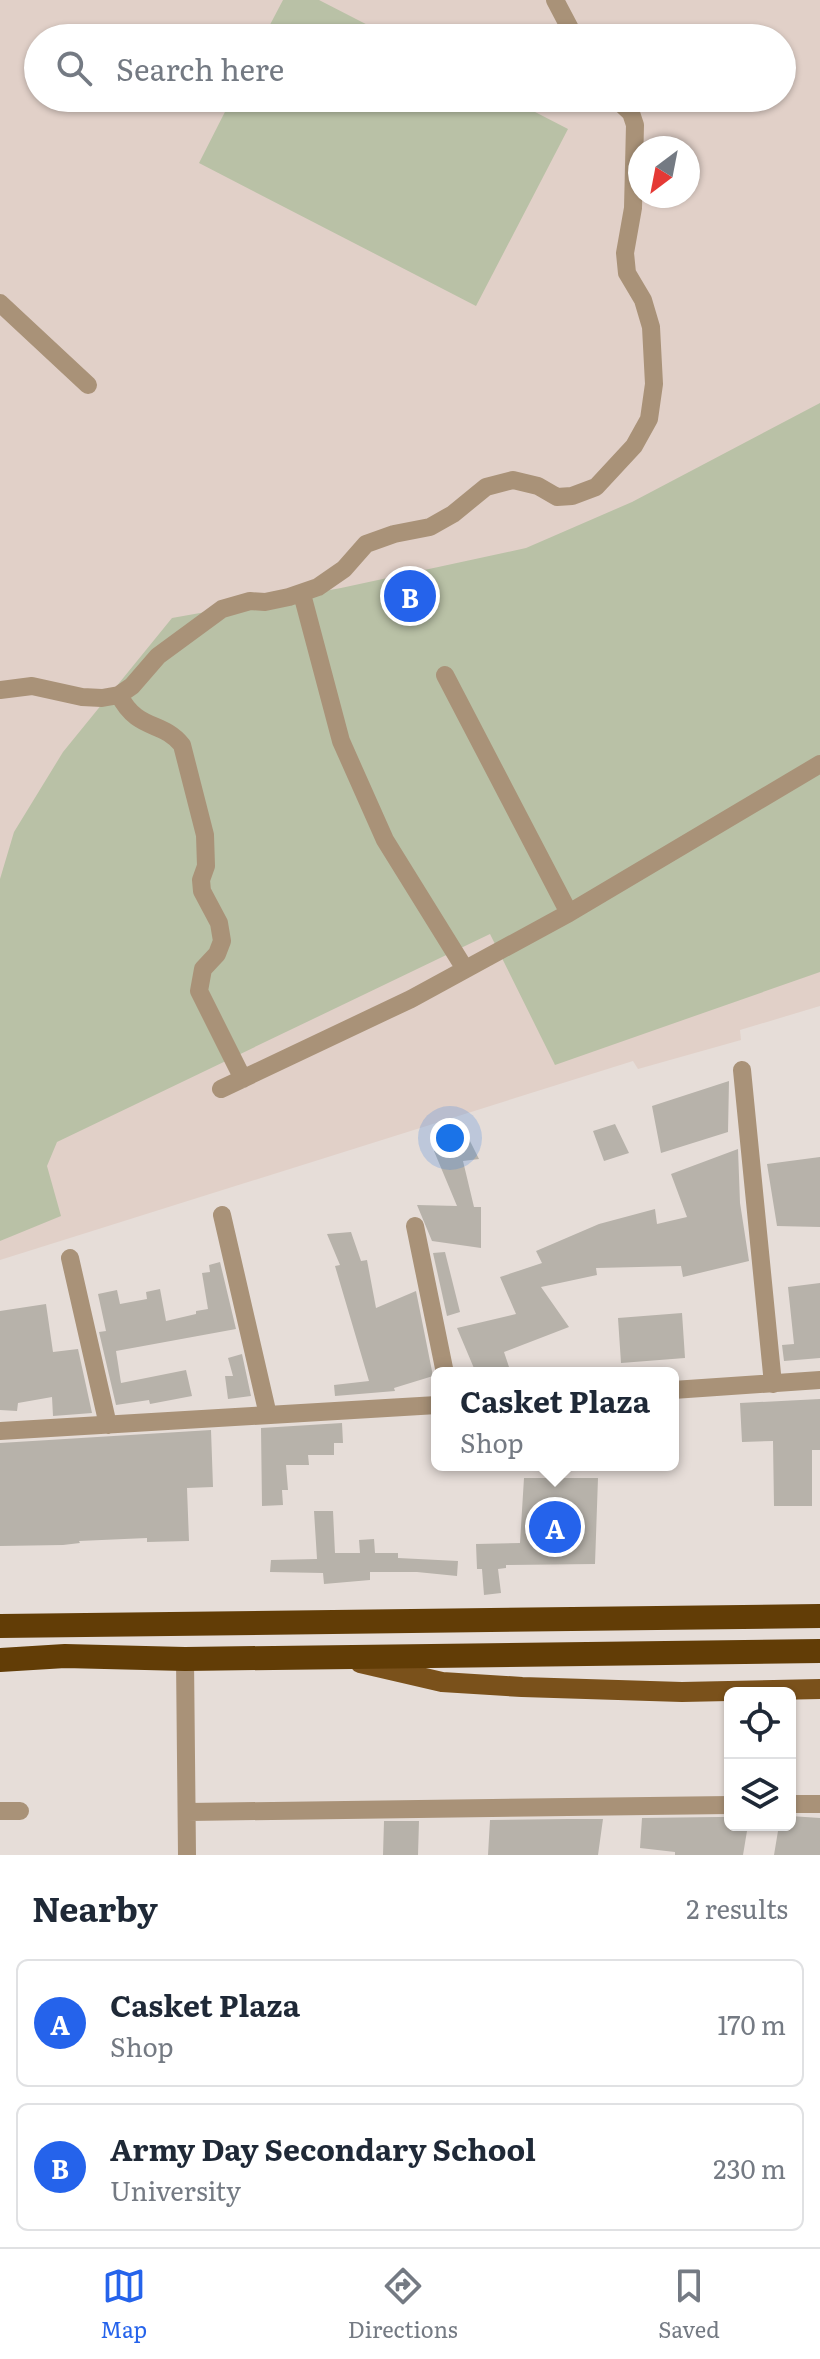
<!DOCTYPE html>
<html lang="en">
<head>
<meta charset="utf-8">
<style>
	:root { --surface:#fff; --page:#f6f6f7; --text:#1f2937; --muted:#747a83; --line:#e0e1e3; --accent:#2563eb }
	body { margin:0; font-family:Literata,serif; background:var(--page); color:var(--text) }
	.controls { position:absolute; right:24px; bottom:24px; display:grid; overflow:hidden; border-radius:12px; box-shadow:0 2px 6px #0004 }
	.controls button { width:72px; height:72px; display:grid; place-items:center; padding:0; border:0; border-bottom:2px solid var(--line); background:var(--surface); color:var(--text); font:40px sans-serif }
	.compass { position:absolute; left:628px; top:136px; width:72px; height:72px; border-radius:50%; background:var(--surface); box-shadow:0 2px 6px #0004; rotate:212deg }
	.you { position:absolute; left:450px; top:1138px; width:28px; height:28px; margin:-20px; border:6px solid #fff; border-radius:50%; background:#1a73e8; box-shadow:0 0 0 12px #1a73e833 }
	.badge { display:grid; place-items:center; width:52px; height:52px; border-radius:50%; background:var(--accent); color:#fff; font-size:26px; font-weight:700 }
	.pin { position:absolute; translate:-50% -50%; border:4px solid #fff; box-shadow:0 2px 8px #0006 }
	.popup { position:absolute; left:431px; top:1367px; width:248px; height:104px; box-sizing:border-box; display:grid; place-content:center; border-radius:12px; background:var(--surface); filter:drop-shadow(0 2px 6px #0005); font-size:26px; white-space:nowrap; color:var(--muted) }
	.popup b { font-size:30px; color:var(--text) }
	.popup::after { content:''; position:absolute; left:50%; top:100%; margin-left:-16px; border:16px solid transparent; border-top-color:var(--surface) }
	.list { margin:0; padding:0; list-style:none }
	h2 { display:flex; justify-content:space-between; align-items:center; height:104px; margin:0; padding:0 32px; font-size:34px }
	h2 small { font-size:26px; font-weight:400; color:var(--muted) }
	.list li { display:grid; grid-template-columns:52px 1fr auto; gap:24px; align-items:center; box-sizing:border-box; height:128px; margin:0 16px 16px; padding:0 16px; border:2px solid var(--line); border-radius:12px }
	.list b { display:block; font-size:30px; white-space:nowrap }
	.list p { margin:0; font-size:26px; white-space:nowrap; color:var(--muted) }
	.list em { font-size:26px; font-style:normal; color:var(--muted) }
	.icon { flex:none; width:44px; height:44px; fill:none; stroke:currentColor; stroke-width:2; stroke-linecap:round; stroke-linejoin:round }
	.map { position:relative; flex:none; width:820px; height:1855px; overflow:hidden }
	.search { position:absolute; background:var(--surface); box-shadow:0 2px 6px #0004; left:24px; right:24px; top:24px; height:88px; display:flex; align-items:center; gap:20px; box-sizing:border-box; padding:0 28px; border-radius:44px; color:var(--muted); font-size:30px }
	.sheet { height:392px; background:var(--surface) }
	nav { display:flex; justify-content:space-around; align-items:center; box-sizing:border-box; height:112px; border-top:2px solid var(--line); background:var(--surface); font-size:22px; color:var(--muted) }
	nav a { display:grid; justify-items:center; gap:4px }
	nav .on { color:var(--accent) }
	.map>svg:first-child { display:block }
	.built { fill:#e1d0c8; fill-rule:evenodd }
	.green { fill:#b9c1a6 }
	.building { fill:#b7b2aa }
	.lines { fill:none; stroke-linecap:round; stroke-linejoin:round }
	.minor { stroke:#a99278; stroke-width:18 }
	.major { stroke:#7a511b; stroke-width:20 }
	.highway { stroke:#623d06; stroke-width:24 }
</style>
</head>
<body>
<div class="map">
<svg width="820" height="1855" viewBox="0 0 820 1855">
	<rect width="100%" height="100%" fill="#e6ddd8"/>
	<path class="built" d="M0 0H820V1006L740 1030 741 1040 638 1069 633 1061 0 1260ZM38 38H782V98H38ZM640 148H688V196H640Z"/>
	<path class="green" d="M283 0H319L393 38H263Z
		M232 98H508L568 129 476 306 199 163Z
		M820 403V972L555 1065 490 934 57 1142 47 1166 61 1216 0 1241V879L14 832 63 752 172 618 341 588 526 548 632 502Z"/>
	<path class="building" d="M729 1081 728 1132 661 1153 652 1106Z
		M615 1124 629 1153 604 1161 593 1131Z
		M469 1139 479 1159 463 1161 474 1207H481V1248L432 1241 417 1205 457 1206 434 1151Z
		M738 1149 740 1203 749 1261 683 1277 681 1266 596 1268 597 1275 541 1287 569 1327 504 1352 511 1373H476L457 1328 516 1314 500 1277 542 1263 536 1251 599 1224 655 1209 657 1224 687 1217 671 1174Z
		M820 1157V1227L777 1226 767 1164Z
		M351 1232 361 1261 367 1260 376 1308 416 1291 433 1376 394 1388 395 1391 335 1396 334 1385 369 1381 335 1266 340 1265 327 1234Z
		M445 1252 460 1312 447 1316 433 1253Z
		M220 1262 236 1329 116 1351 121 1383 186 1370 192 1396 150 1404 149 1400 116 1405 99 1332 106 1331 98 1294 117 1290 120 1304 147 1299 146 1292 160 1289 166 1321 196 1314V1311L208 1309 202 1273 210 1272 209 1265Z
		M820 1283V1358L784 1361 782 1345 794 1344 788 1287Z
		M46 1304 53 1352 78 1349 92 1413 53 1416 52 1397 18 1403 17 1411 0 1410V1311Z
		M682 1313 685 1358 621 1363 618 1318Z
		M242 1354 251 1396 228 1399 225 1376H233L228 1358Z
		M820 1399V1450H812V1506H774L773 1441 742 1442 740 1403Z
		M342 1423 343 1443H334V1455H308L309 1465H286L288 1490H282L283 1505 262 1506 261 1428Z
		M211 1430 213 1487 187 1488 189 1541 147 1542V1538L79 1541 80 1543 63 1545 0 1546V1443Z
		M524 1478H598L595 1564 506 1565V1568L498 1569 501 1593 484 1595 482 1569H477L476 1544 520 1543Z
		M314 1511H333L335 1553H360L359 1540 374 1539 375 1553H398V1558L458 1561 457 1576 417 1572H370V1580L324 1584 323 1573 270 1572 271 1560 317 1559Z
		M790 1816 820 1818V1855H774L779 1825H790Z
		M718 1817H730V1825H748L743 1855H675V1852L640 1848 642 1818Z
		M569 1819H603L598 1855H488L490 1820Z
		M384 1821H419L418 1855H383Z"/>
	<g class="lines">
		<path class="minor" d="M555 0 575 38
			M0 303 88 385
			M302 594 341 741 385 840 465 969
			M445 675 569 913
			M0 690 32 686 82 697 102 698 119 695 132 686 158 656 222 609 250 601 265 602 289 597 318 587 344 569 366 544 394 534 430 527 453 514 486 487 513 480 538 486 557 497 572 496 596 487 634 446 649 419 654 384 651 327 643 300 627 273 625 253 633 208 635 125 631 113 615 98
			M119 695C138 732 162 720 182 745L205 835 206 866 201 880 202 891 219 923 222 941 217 954 203 969 199 991 243 1079
			M742 1070 773 1384
			M221 1089 411 999 569 913 820 764
			M222 1215 268 1415
			M415 1226 445 1373
			M70 1258 108 1425
			M673 1390 820 1380
			M0 1431 437 1405
			M185 1659 187 1855
			M790 1804H820
			M0 1811H20
			M188 1812 730 1805"/>
		<path class="major" d="M360 1663 442 1682 522 1687 682 1692 820 1689"/>
		<path class="highway" d="M0 1626 820 1616
			M0 1660 65 1656 185 1659 820 1651"/>
	</g>
</svg>
<div class="controls">
<button><svg class="icon" aria-label="locate" viewBox="0 0 24 24"><circle cx="12" cy="12" r="6"/><path d="M12 2v4M12 18v4M2 12h4M18 12h4"/></svg></button>
<button><svg class="icon" aria-label="layers" viewBox="0 0 24 24"><path d="M12 4l9 5-9 5-9-5zM3 14l9 5 9-5"/></svg></button>
</div>
<svg class="compass" viewBox="-18 -18 36 36"><path d="M0-13l5 13h-10z" fill="#e53935"/><path d="M0 13l5-13h-10z" fill="#747a83"/></svg>
<div class="you"></div>
<div class="pin badge" style="left:555px;top:1527px">A</div>
<div class="popup"><b>Casket Plaza</b>Shop</div>
<div class="pin badge" style="left:410px;top:596px">B</div>
<div class="search"><svg class="icon" aria-label="search" viewBox="0 0 24 24"><circle cx="10" cy="10" r="6"/><path d="M15 15l6 6"/></svg>Search here</div>
</div>
<section class="sheet">
<h2>Nearby<small>2 results</small></h2>
<ul class="list">
<li><span class="badge">A</span><div><b>Casket Plaza</b><p>Shop</p></div><em>170 m</em></li>
<li><span class="badge">B</span><div><b>Army Day Secondary School</b><p>University</p></div><em>230 m</em></li>
</ul>
</section>
<nav>
<a class="on"><svg class="icon" aria-label="map" viewBox="0 0 24 24"><path d="M3 6l6-2 6 2 6-2v14l-6 2-6-2-6 2zM9 4v14M15 6v14"/></svg>Map</a>
<a><svg class="icon" aria-label="directions" viewBox="0 0 24 24"><path d="M12 3l9 9-9 9-9-9zM9 14v-3h6M13 9l2 2-2 2"/></svg>Directions</a>
<a><svg class="icon" aria-label="saved" viewBox="0 0 24 24"><path d="M7 4h10v16l-5-4-5 4z"/></svg>Saved</a>
</nav>
</body>
</html>
